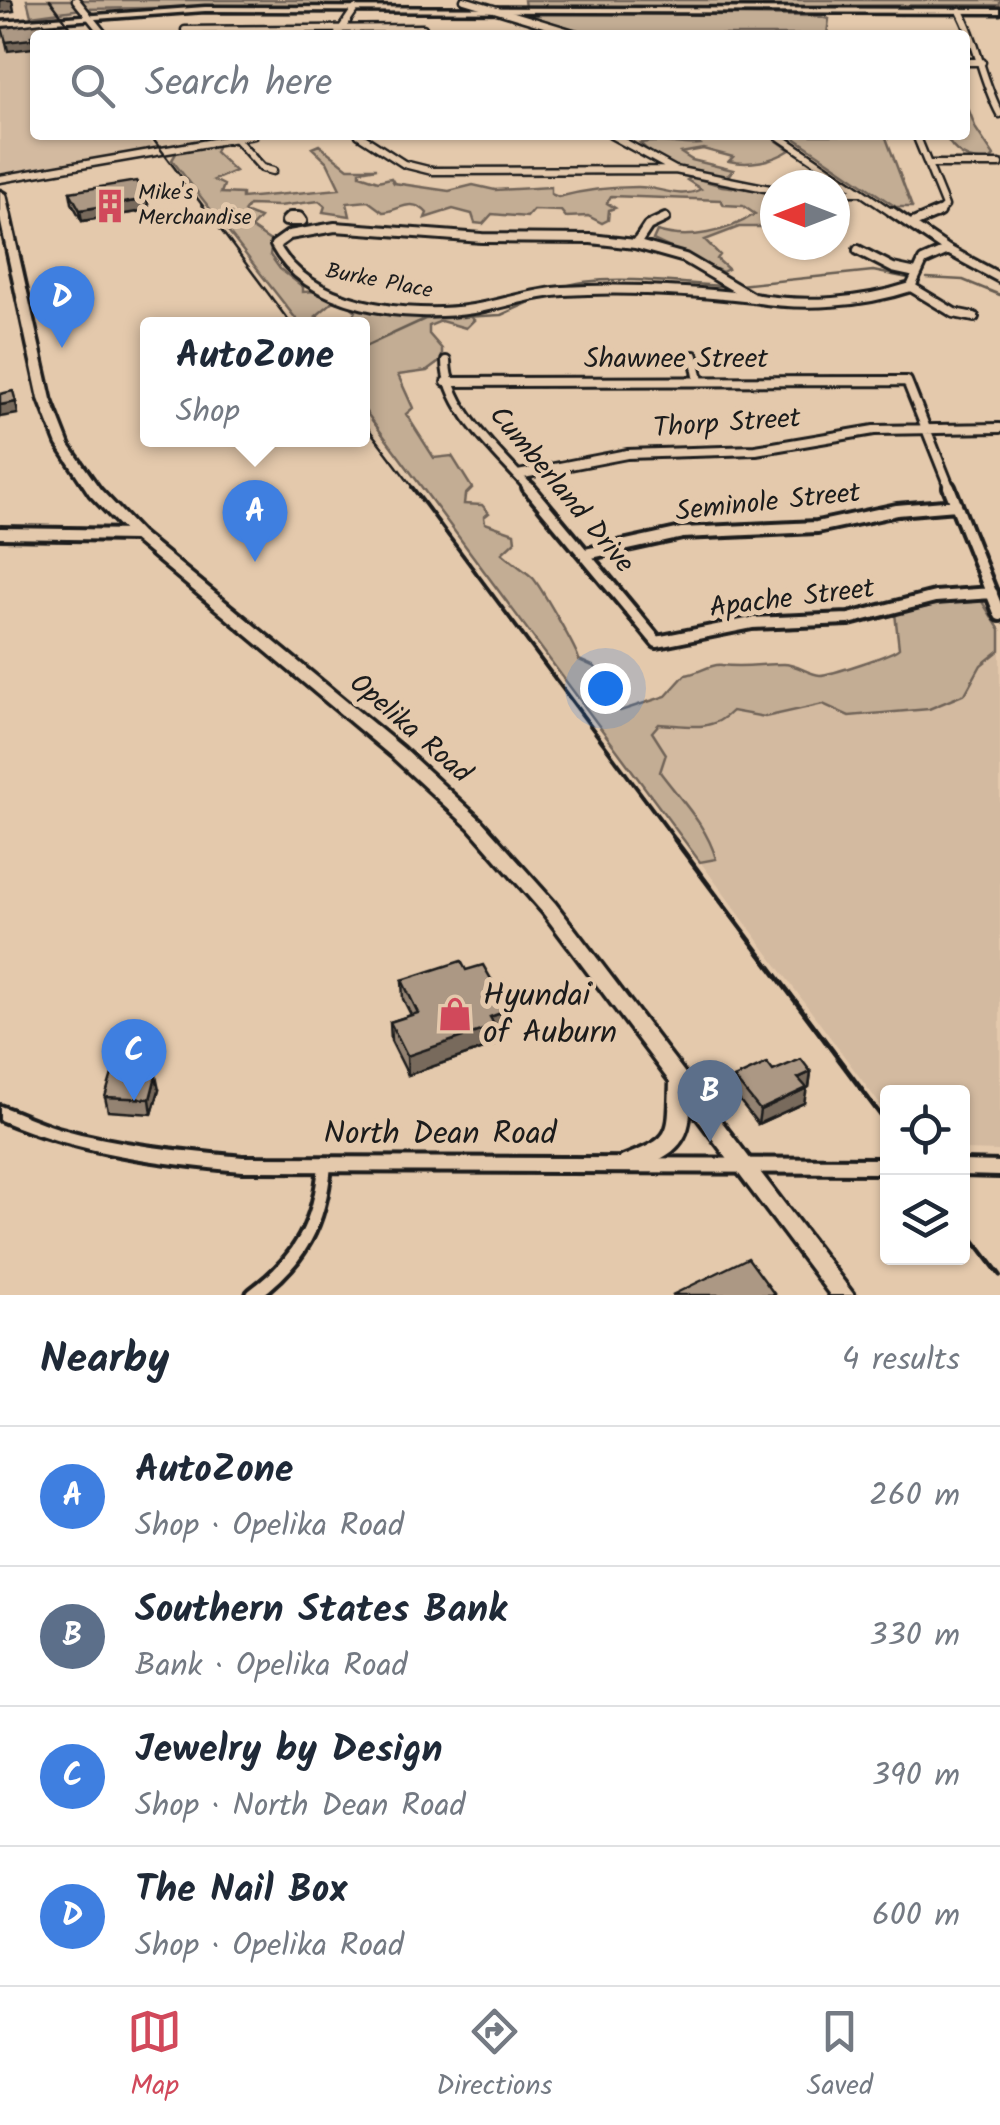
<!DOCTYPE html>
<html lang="en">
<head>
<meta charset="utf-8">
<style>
	:root { --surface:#fff; --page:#f6f6f7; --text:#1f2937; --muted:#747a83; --line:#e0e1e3; --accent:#d1495b }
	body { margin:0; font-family:Kalam,sans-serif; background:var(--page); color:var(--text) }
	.controls { position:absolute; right:30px; bottom:30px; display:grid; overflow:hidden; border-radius:10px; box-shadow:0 2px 8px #0004 }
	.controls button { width:90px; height:90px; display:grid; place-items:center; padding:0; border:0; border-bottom:2px solid var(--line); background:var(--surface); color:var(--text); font:50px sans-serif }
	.compass { position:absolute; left:760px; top:170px; width:90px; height:90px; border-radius:50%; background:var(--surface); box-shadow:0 2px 8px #0004; rotate:270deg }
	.you { position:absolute; left:605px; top:688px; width:35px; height:35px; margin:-25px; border:8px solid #fff; border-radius:50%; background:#1a73e8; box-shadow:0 0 0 15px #1a73e833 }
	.badge { display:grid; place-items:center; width:65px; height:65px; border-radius:50%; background:var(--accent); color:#fff; font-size:32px; font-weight:700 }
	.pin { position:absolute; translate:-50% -82px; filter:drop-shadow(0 2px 5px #0008) }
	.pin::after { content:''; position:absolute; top:52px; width:35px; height:30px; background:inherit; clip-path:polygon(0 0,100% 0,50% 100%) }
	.popup { position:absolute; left:140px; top:317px; width:230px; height:130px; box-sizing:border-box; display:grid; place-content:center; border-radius:10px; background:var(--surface); filter:drop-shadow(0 2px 8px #0005); font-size:32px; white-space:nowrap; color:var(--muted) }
	.popup b { font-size:38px; color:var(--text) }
	.popup::after { content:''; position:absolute; left:50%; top:100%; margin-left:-20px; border:20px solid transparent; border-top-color:var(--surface) }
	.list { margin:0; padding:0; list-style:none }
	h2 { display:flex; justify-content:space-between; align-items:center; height:130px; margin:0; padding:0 40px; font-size:42px }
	h2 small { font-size:32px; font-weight:400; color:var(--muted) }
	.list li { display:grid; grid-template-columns:65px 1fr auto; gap:30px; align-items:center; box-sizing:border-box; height:140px; padding:0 40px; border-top:2px solid var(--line) }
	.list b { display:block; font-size:38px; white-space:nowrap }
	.list p { margin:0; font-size:32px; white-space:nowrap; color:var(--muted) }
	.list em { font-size:32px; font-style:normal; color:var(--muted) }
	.icon { flex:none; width:55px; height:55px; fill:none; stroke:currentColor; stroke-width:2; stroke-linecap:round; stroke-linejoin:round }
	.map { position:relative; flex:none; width:1000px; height:1295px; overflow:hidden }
	.search { position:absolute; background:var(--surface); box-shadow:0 2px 8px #0004; left:30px; right:30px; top:30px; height:110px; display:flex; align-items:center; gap:25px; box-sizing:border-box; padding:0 35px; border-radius:10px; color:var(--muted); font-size:38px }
	.sheet { height:690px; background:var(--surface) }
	nav { display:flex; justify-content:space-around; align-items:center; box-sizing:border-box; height:140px; border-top:2px solid var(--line); background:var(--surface); font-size:28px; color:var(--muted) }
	nav a { display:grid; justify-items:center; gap:5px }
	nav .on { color:var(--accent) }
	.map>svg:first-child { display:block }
	.built { fill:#d3baa0 }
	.green { fill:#c3ad94; stroke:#706458; stroke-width:2.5 }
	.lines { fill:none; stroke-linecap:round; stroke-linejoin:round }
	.stream { stroke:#665c51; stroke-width:2.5 }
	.minor-far3-casing { stroke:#1c1c1c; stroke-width:11 }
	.minor-far2-casing { stroke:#1c1c1c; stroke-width:14 }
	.minor-far1-casing { stroke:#1c1c1c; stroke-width:18 }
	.minor-casing { stroke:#1c1c1c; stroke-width:20 }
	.tertiary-casing { stroke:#1c1c1c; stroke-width:8 }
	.secondary-casing { stroke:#1c1c1c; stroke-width:7 }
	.primary-casing { stroke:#1c1c1c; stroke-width:7 }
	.minor-far3 { stroke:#e4c9ac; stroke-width:6 }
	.minor-far2 { stroke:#e4c9ac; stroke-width:8 }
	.minor-far1 { stroke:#e4c9ac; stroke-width:10 }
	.minor { stroke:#e4c9ac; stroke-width:12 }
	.tertiary { fill:#e4c9ac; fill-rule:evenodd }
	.secondary { fill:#e4c9ac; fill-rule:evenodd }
	.primary { fill:#e4c9ac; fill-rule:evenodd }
	.rail-far2 { stroke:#1c1c1c; stroke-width:2.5 }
	.rail-far1 { stroke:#1c1c1c; stroke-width:4 }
	.rail { stroke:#1c1c1c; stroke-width:5 }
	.wall { fill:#948372; stroke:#1c1c1c; stroke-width:2.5 }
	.shaded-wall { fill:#786a5c; stroke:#1c1c1c; stroke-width:2.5 }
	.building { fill:#ac9884; stroke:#1c1c1c; stroke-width:2.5 }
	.labels { text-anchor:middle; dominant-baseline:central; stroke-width:10; stroke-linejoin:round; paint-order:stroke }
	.far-poi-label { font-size:22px; fill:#1c1c1c; stroke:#e4c9ac; text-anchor:start }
	.far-street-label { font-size:22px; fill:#1c1c1c; stroke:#e4c9ac }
	.street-label { font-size:28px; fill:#1c1c1c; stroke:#e4c9ac }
	.near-poi-label { font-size:32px; fill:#1c1c1c; stroke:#e4c9ac; text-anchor:start }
	.near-street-label { font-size:32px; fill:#1c1c1c; stroke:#e4c9ac }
</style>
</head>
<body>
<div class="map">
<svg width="1000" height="1295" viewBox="0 0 1000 1295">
	<rect width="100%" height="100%" fill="#e4c9ac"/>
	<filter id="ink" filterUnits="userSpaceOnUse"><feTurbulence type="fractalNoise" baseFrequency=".01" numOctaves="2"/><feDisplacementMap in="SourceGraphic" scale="20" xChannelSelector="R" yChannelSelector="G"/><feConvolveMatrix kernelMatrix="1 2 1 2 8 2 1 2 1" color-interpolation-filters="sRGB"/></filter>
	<g filter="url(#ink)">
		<path class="built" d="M31 21 58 22 69 35H35V135H145L157 150 0 179V24Z
			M1000 653V1151L963 1150 962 1092H888L887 1114 596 721Z"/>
		<path class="green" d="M27 0H362L348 5 82 9 31 16Z
			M524 0H1000V5L525 7Z
			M542 13 816 16 829 19 827 35H586L533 16Z
			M965 100 976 129 994 156 989 161C968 161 954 154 945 135H965Z
			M689 135H769L790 150C773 161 749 166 729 161L733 157 703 149 681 153 692 160 733 170 725 179C697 176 660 165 640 143 662 139 679 146 700 144Z
			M790 135H885L912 207H896Z
			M218 144 215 152 235 171 214 180 224 185 221 193 242 194V198L340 189 327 162 312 148 319 145 348 168H377L360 171V175L378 181 391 178 394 183 449 191 473 185 495 190 551 187V194L558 197C584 190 611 187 638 187 661 187 679 200 701 189L687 180 692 177 722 186 775 192V227H739L705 240 720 255 717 259 728 269 722 272 653 240 657 231C688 241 728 232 755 214L743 206 724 205 721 200 611 196 607 203 615 208 609 210 608 220 602 223 588 216 566 217 561 211 533 210 527 217 492 214 483 224 475 223 472 214 453 209 425 218 427 213C411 196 399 211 383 212L368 201 347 203 350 216 323 212 325 206 319 201 279 206 249 205 244 212 260 218 251 228 272 242 270 255 280 269 303 287V292L317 291 334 301 316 316C329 324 340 322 353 317L356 311 348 304 351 302 467 314 474 320 466 328 441 321 429 326V334L442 349V360L427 371 398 375 413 408 406 414 434 458 452 456 472 488 465 495 464 504 482 505 489 513 484 517 485 523 514 533 515 541 502 553C512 562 523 569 533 578 540 586 578 651 579 660L595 667 599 676 615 678 628 687 615 692 612 702 620 711 666 696 685 675C698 674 711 663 722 665 743 668 762 664 783 664 797 664 808 674 820 675 830 675 894 654 899 648L895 613C925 609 950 599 981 600L1000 630V650L981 665 965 694 929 709 849 716 823 704 765 717 732 711C711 733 686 725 659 724L652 732 666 754 660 772C680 799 707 826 716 859L700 862 363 408 362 324H300L172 160 178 150Z"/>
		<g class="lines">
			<path class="stream" d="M927 278 963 280 1000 295
				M739 285 873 271 908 278
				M559 288C603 272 678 284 725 286
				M362 348 425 319 501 315 541 297"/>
			<g class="minor-far3-casing">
				<path id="minor-far3" d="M76 0 104 35
					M464 0 580 35
					M960 11C978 44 982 81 1000 114
					M185 30 423 28
					M338 34 355 9
					M482 35 555 31
					M965 62H982
					M359 135 404 164 432 171 675 170
					M611 135 675 170 775 190
					M777 135 895 215
					M916 135 945 206 936 215
					M236 139 262 168 273 171
					M930 164H1000
					M0 179 254 135
					M835 192H859"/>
			</g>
			<g class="minor-far2-casing">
				<path id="minor-far2" d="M892 212 948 250 1000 278
					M290 217H299L302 221H286Z
					M911 224 939 212
					M335 227 482 238 591 239 635 244 685 258 753 298C690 291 626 287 563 291 532 293 504 304 473 309 409 319 308 308 275 245L289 235Z
					M636 244 648 226 665 218
					M858 250 893 268 916 273
					M911 287 954 313 974 317
					M753 298C804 307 862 303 911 287L923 261 948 250
					M694 356 699 381
					M446 361C446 409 500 454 530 489
					M446 382 907 381 950 489
					M518 475 627 454 756 450 874 430 1000 428"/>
			</g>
			<g class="minor-far1-casing">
				<path id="minor-far1" d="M528 487 657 642 752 623 849 619 935 597 992 593
					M949 487 1000 615
					M0 533 136 535
					M586 554 682 533 817 527 897 510 956 505"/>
			</g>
			<g class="minor-casing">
				<path id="minor" d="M253 1295C301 1260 320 1223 325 1165"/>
			</g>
			<g class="tertiary-casing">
				<path id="tertiary" d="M0 1106C20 1113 38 1122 58 1128 118 1145 181 1151 243 1157L888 1159V1173L243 1171C159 1164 78 1153 0 1120Z
					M962 1161 1000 1162V1176L962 1175Z"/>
			</g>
			<g class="secondary-casing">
				<path id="secondary" d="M205 7 1000 9V13L205 11 0 26V22Z"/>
			</g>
			<g class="primary-casing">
				<path id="primary" d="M0 191 5 194 51 399 69 445 100 489 141 532 403 748 481 820 555 903 854 1295H830L690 1109C690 1151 663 1159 628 1172L621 1169 618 1163 621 1157C674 1137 668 1135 670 1082L543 913 469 828 391 756 131 538 90 495 57 445 39 399 0 218Z"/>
			</g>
			<use href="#minor-far3" class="minor-far3"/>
			<use href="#minor-far2" class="minor-far2"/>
			<use href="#minor-far1" class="minor-far1"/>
			<use href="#minor" class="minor"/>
			<use href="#tertiary" class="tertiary"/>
			<use href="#secondary" class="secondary"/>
			<use href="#primary" class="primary"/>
			<path class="rail-far2" d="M50 0 76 35
				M150 135 291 324
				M362 420 414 489"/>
			<path class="rail-far1" d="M412 487 677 842"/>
			<path class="rail" d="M675 840 888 1125
				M962 1225 1000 1275"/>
		</g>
		<path class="wall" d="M70 192 147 199 149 210 82 221 72 203Z
			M466 970 509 1010V1029L495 1034V1045L408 1075 391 1041 390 1022 411 1015 403 999 402 980Z
			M773 1071 811 1072 809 1087 806 1088 804 1103 758 1124 733 1092 734 1078Z
			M159 1090 152 1114 108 1111 105 1097Z"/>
		<path class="shaded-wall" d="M0 0H12L14 11 0 13Z
			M35 35 34 48 8 51 6 42Z
			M147 199 149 210 82 221 80 210Z
			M16 402 18 414 0 417V405Z
			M509 1010V1029L495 1034V1045L408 1075 407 1056 490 1017Z
			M811 1072 809 1087 796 1093 798 1078Z
			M156 1076 159 1090 152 1114 150 1099Z
			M807 1088 804 1103 758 1124 760 1110Z"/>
		<path class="building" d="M44 23 51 33 31 36 32 39 6 42 2 28Z
			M935 33H958L959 35H936Z
			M136 181 147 199 80 210 70 192Z
			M13 391 16 402 0 405V394Z
			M461 961 466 970 483 965 509 1010 490 1017 495 1026 407 1056 390 1022 418 1013 402 980Z
			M801 1059 811 1072 798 1078 807 1088 760 1110 734 1078 767 1063 773 1071Z
			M112 1074 156 1076 150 1099 105 1097Z
			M748 1258 775 1295H672Z"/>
	</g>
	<defs>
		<g id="building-bare" transform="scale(2.7)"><path d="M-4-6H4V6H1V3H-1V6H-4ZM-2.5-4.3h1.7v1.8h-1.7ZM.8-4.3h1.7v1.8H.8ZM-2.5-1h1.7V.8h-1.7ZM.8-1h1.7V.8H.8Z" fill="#d1495b" stroke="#e4c9ac" stroke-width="2.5" paint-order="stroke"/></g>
		<g id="shop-bare" transform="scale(2.7)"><path d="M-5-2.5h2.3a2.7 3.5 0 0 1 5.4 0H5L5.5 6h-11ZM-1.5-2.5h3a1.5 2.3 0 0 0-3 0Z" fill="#d1495b" stroke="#e4c9ac" stroke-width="2.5" paint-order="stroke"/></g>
	</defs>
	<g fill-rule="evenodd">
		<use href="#building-bare" x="110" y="206"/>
		<use href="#shop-bare" x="455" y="1014"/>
	</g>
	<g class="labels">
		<g class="far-poi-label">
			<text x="138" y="193">Mike's<tspan x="138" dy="25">Merchandise</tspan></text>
		</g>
		<g class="far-street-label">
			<text transform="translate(379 282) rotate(11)">Burke Place</text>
		</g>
		<g class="street-label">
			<text x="676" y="359">Shawnee Street</text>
			<text transform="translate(727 424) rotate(-4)">Thorp Street</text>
			<text transform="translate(561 490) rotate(50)">Cumberland Drive</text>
			<text transform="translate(768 503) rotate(-6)">Seminole Street</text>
			<text transform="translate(792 599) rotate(-7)">Apache Street</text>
			<text transform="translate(410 729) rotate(41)">Opelika Road</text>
		</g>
		<g class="near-poi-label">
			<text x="483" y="996">Hyundai<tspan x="483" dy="37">of Auburn</tspan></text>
		</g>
		<g class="near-street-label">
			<text x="440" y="1134">North Dean Road</text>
		</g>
	</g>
</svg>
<div class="controls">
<button><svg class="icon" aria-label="locate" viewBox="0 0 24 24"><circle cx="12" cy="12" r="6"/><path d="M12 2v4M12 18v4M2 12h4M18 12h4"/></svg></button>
<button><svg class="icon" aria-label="layers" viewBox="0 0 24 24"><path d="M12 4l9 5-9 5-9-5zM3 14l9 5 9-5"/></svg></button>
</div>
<svg class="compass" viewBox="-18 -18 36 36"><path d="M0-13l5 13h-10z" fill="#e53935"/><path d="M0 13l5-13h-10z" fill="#747a83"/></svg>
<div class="you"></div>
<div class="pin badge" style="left:255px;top:562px;background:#3f7fe0">A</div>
<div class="popup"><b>AutoZone</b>Shop</div>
<div class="pin badge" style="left:710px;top:1142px;background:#5c6f8a">B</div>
<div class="pin badge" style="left:134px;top:1101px;background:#3f7fe0">C</div>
<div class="pin badge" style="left:62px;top:348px;background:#3f7fe0">D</div>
<div class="search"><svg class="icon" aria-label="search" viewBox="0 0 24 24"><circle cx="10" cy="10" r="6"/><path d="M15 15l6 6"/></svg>Search here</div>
</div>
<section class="sheet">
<h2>Nearby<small>4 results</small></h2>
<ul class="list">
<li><span class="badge" style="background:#3f7fe0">A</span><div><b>AutoZone</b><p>Shop · Opelika Road</p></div><em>260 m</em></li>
<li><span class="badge" style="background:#5c6f8a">B</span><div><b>Southern States Bank</b><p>Bank · Opelika Road</p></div><em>330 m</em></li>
<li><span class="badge" style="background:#3f7fe0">C</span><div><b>Jewelry by Design</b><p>Shop · North Dean Road</p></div><em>390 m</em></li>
<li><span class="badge" style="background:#3f7fe0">D</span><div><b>The Nail Box</b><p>Shop · Opelika Road</p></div><em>600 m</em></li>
</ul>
</section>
<nav>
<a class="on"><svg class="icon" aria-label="map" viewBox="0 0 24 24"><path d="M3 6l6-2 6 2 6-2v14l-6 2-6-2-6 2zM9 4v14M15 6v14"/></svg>Map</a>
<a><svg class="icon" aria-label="directions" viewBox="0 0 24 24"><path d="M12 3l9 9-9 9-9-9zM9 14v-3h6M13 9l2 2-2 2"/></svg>Directions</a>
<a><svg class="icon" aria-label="saved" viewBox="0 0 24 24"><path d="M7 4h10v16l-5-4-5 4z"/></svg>Saved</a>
</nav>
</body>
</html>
